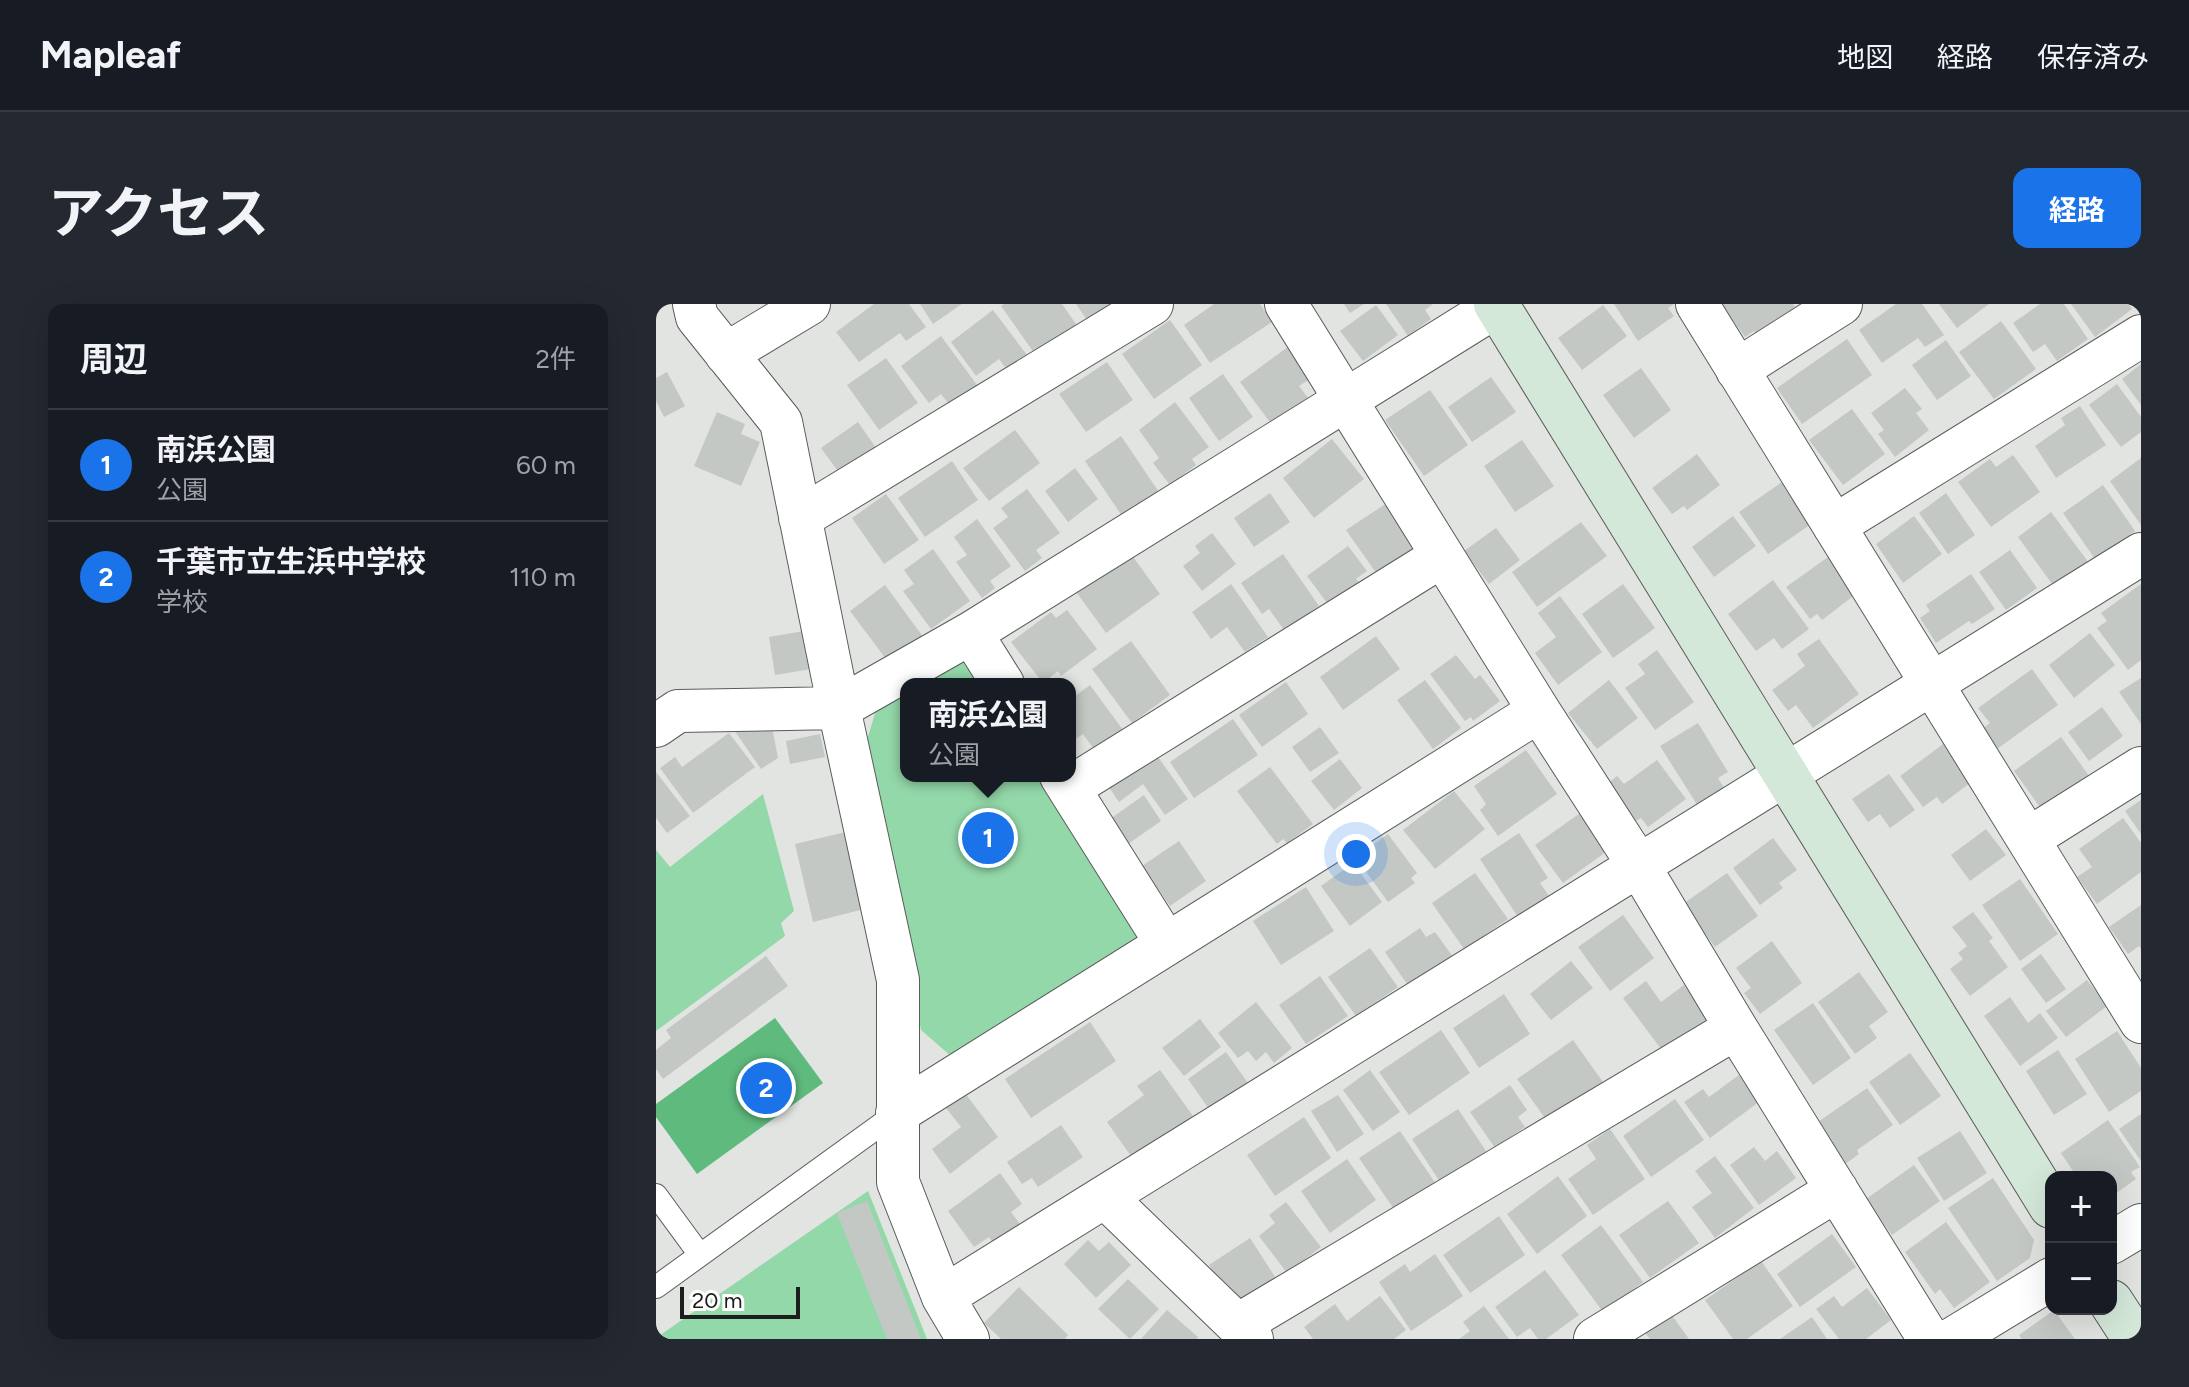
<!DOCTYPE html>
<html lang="ja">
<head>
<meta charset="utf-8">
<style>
	:root { --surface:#171b24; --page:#242831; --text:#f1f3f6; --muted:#9ea1a6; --line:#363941; --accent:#1a73e8 }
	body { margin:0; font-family:Figtree,"Noto Sans JP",sans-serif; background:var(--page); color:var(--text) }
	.controls { position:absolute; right:24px; bottom:24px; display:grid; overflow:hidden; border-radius:16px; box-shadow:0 8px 32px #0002 }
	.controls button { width:72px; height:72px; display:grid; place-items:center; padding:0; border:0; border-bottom:2px solid var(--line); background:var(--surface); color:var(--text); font:40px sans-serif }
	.scale { position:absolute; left:24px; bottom:20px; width:120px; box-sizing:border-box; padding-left:8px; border:4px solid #1c1d1c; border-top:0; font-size:22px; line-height:28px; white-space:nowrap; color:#1c1d1c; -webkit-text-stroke:6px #fff; paint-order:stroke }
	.you { position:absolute; left:700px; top:550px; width:28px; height:28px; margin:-20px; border:6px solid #fff; border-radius:50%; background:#1a73e8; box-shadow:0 0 0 12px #1a73e833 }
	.badge { display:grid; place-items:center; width:52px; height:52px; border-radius:50%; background:var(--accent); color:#fff; font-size:26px; font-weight:700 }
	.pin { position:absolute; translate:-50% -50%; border:4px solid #fff; box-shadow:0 2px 8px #0006 }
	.popup { position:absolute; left:244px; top:374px; width:176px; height:104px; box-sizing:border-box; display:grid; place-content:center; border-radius:16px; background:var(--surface); filter:drop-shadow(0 2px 6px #0005); font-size:26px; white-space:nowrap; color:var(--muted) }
	.popup b { font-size:30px; color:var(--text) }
	.popup::after { content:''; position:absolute; left:50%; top:100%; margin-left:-16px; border:16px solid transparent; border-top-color:var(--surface) }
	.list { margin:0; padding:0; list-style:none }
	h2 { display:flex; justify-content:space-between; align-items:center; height:104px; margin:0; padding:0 32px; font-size:34px }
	h2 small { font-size:26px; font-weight:400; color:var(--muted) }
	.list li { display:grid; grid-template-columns:52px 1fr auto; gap:24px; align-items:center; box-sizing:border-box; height:112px; padding:0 32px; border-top:2px solid var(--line) }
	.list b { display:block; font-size:30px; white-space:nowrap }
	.list p { margin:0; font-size:26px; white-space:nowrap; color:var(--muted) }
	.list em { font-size:26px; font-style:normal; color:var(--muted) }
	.map { position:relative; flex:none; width:1485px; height:1035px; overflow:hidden; border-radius:16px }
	header { display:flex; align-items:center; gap:48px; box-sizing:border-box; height:112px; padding:0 40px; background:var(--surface); border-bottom:2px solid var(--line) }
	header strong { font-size:38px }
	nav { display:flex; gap:44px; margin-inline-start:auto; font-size:28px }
	.intro { display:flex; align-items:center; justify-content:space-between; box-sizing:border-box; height:192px; padding:0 48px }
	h1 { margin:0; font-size:56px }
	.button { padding:20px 36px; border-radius:16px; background:var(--accent); color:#fff; font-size:28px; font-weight:700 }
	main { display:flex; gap:48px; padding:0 48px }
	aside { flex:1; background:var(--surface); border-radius:16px; box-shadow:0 8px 32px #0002 }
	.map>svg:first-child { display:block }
	.green { fill:#93d8a8 }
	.water { fill:#5fba7e }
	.building { fill:#c4c8c5 }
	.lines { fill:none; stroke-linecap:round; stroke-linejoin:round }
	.lane-casing { stroke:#5a5c5a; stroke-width:24 }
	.street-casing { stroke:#5a5c5a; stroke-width:44 }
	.secondary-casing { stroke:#5a5c5a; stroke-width:46 }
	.lane { stroke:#fff; stroke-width:22 }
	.street { stroke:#fff; stroke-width:42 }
	.secondary { stroke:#d4e8da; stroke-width:44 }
</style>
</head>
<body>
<header>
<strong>Mapleaf</strong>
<nav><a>地図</a><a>経路</a><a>保存済み</a></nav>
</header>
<div class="intro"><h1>アクセス</h1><a class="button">経路</a></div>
<main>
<aside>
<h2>周辺<small>2件</small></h2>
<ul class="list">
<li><span class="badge">1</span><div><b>南浜公園</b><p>公園</p></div><em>60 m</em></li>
<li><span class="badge">2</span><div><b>千葉市立生浜中学校</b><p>学校</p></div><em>110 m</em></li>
</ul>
</aside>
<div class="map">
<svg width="1485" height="1035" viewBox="0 0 1485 1035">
	<rect width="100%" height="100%" fill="#e1e4e1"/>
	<path class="green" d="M316 341 340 380H258Z
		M250 385V472H397L495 631 296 753 265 726 211 436 220 406Z
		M107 490 138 607 125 619 129 632 0 727V546L14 563Z
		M212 887 271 1035H0V1034Z"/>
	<path class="water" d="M119 714 167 779 41 870 0 813V800Z"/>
	<path class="building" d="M218 0H253L270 23 250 37 244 29 203 58 180 28Z
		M264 0H306L277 20Z
		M348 0H406L422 23 381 53 345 2Z
		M420 0H468L436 23Z
		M558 0H604L616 18 554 59 528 21Z
		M688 0H708L694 9Z
		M730 0H777L769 6 775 15 752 32Z
		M958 0H1018L1012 4 1018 12 982 37Z
		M1065 0H1137L1139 3 1132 8 1137 16 1106 39 1098 27 1089 33Z
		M1240 0H1266L1288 31 1269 43 1262 34 1226 59 1203 26Z
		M1283 0H1333L1301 24Z
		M1384 0H1408L1432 35 1401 57 1389 40 1377 48 1357 19Z
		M1415 0H1472L1476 5 1439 33Z
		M720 1 742 31 707 57 684 27Z
		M947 1 971 32 926 66 902 34Z
		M337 6 374 55 354 70 343 55 320 72 295 38Z
		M514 16 546 61 498 95 466 50Z
		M1345 17 1380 65 1338 95 1303 48Z
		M285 32 327 89 300 109 285 90 273 99 245 62Z
		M1191 35 1216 71 1146 120 1121 84Z
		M1290 36 1315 72 1281 96 1256 61Z
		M633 42 656 74 643 82 653 95 616 121 584 78Z
		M230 54 262 99 223 126 191 81Z
		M451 58 477 96 430 128 403 90Z
		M1485 60V101L1466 75Z
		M985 64 1015 106 978 134 947 91Z
		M11 68 29 102 8 113 0 97V74Z
		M567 70 597 113 563 137 533 94Z
		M835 73 860 108 816 138 792 103Z
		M1461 80 1485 113V128L1465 143 1433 101Z
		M1249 84 1266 105 1260 109 1273 126 1239 153 1222 130 1228 126 1215 109Z
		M774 86 812 141 768 172 729 116Z
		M519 98 553 143 536 155 540 161 514 181 497 159 503 154 483 126Z
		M1424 102 1450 141 1400 174 1379 142 1409 121 1405 114Z
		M1196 105 1229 150 1187 181 1153 136Z
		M61 108 89 120 85 130 104 138 85 182 38 162Z
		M202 118 225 151 189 177 165 144Z
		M359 126 384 159 333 197 307 164Z
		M465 132 503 188 466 212 429 157Z
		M676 135 708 175 658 214 627 174Z
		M866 136 898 182 859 208 828 162Z
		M1041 150 1064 181 1031 206 1028 202 1016 210 996 184Z
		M1357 151 1384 188 1335 223 1302 178 1334 155 1340 163Z
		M1485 154V221L1454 177Z
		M296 157 322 196 269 233 242 194Z
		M419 164 442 195 412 218 389 187Z
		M1129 176 1158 218 1112 250 1083 208Z
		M1447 181 1479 227 1439 255 1407 209Z
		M371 185 404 229 380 246 386 254 369 267 337 224 352 213 345 204Z
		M614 189 634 218 598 243 578 214Z
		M1290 189 1319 231 1292 250 1263 209Z
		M230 190 263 236 228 260 196 214Z
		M731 199 763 246 723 273 690 226Z
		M1395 208 1433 259 1399 284 1362 233Z
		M1077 212 1100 242 1058 273 1036 243Z
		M1258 212 1286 250 1247 279 1220 240Z
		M321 215 355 262 334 277 339 284 326 294 300 258 311 251 298 233Z
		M925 218 951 252 881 303 856 268Z
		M840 224 864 256 833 280 808 247Z
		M556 229 580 260 546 287 527 262 544 249 539 242Z
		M692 242 711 267 700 275 704 280 674 303 651 272Z
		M277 245 314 297 275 325 247 287 258 280 248 266Z
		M1354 246 1381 284 1350 306 1323 268Z
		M475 250 504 290 450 329 421 289Z
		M627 250 663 302 628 326 613 305 606 310 585 279Z
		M1172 253 1200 290 1166 316 1161 310 1154 315 1130 283Z
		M1315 270 1339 305 1316 320 1313 317 1280 339 1264 314 1274 307 1270 301Z
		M1117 276 1153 325 1126 345 1118 334 1100 347 1072 310Z
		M575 280 612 333 589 348 571 323 555 335 536 308Z
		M967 280 999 324 957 354 926 310Z
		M1485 280V356L1472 366 1441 324 1451 317 1445 309Z
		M229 281 268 334 233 359 194 307Z
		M904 292 946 348 902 381 879 349 900 333 882 309Z
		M411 306 441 345 405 372 402 367 387 379 355 338 395 308 400 314Z
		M148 327 155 365 119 371 113 333Z
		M1434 329 1459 361 1418 394 1393 361Z
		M720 332 744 365 687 406 664 373Z
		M1163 335 1203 390 1157 424 1140 401 1132 407 1116 386 1149 362 1141 350Z
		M475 337 514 391 476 419 436 365Z
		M1001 346 1038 398 999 426 969 384 989 370 982 360Z
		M800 351 819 375 824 371 844 397 817 417 815 413 809 417 774 370Z
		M1376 365 1402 401 1341 445 1326 425 1334 419 1322 404Z
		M1485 374V420L1463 388Z
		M769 376 805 424 777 445 741 396Z
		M953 376 982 414 941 445 912 409Z
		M630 378 652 410 606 443 583 411Z
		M434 381 467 426 439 447 427 430 414 439V396Z
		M1446 403 1467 432 1433 457 1412 428Z
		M577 415 602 451 538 494 514 458Z
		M1042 419 1072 468 1062 474 1072 490 1045 507 1004 442Z
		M116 423 122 454 105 465 78 426Z
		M664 423 683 449 654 468 636 443Z
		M73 429 99 463 37 509 4 464 19 453 26 463Z
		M164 430 169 453 134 460 130 437Z
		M1405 433 1436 476 1389 510 1358 467Z
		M1290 438 1318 476 1286 500 1281 493 1267 503 1244 472Z
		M497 446 532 495 509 511 487 480 463 498 450 479Z
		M870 446 901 490 842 532 824 506 830 500 818 482Z
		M684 455 706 484 678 506 655 477Z
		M1001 456 1030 495 992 523 985 514 980 517 952 479 961 472 968 480Z
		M614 463 657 520 631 539 627 535 621 540 581 487Z
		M0 468 34 512 11 529 0 514Z
		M1233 470 1259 506 1234 524 1224 510 1212 518 1196 495Z
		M798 487 829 525 779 565 747 526Z
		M488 491 505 517 472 540 454 515Z
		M1485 496V530L1469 507Z
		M927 507 954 545 907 579 879 541Z
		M1467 514 1485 539V568L1441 600 1421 573 1436 563 1423 545Z
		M1330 525 1350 551 1314 577 1295 551Z
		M198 526 216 603 157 618 139 540Z
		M863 529 892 574 884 579 893 592 862 613 824 555Z
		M732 530 761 569 755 574 759 579 732 598 700 554Z
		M1117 534 1141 566 1123 579 1127 584 1104 601 1077 564Z
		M523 537 550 577 514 602 486 562Z
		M697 559 726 598 694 622 665 582Z
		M819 569 852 615 808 645 776 599Z
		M1071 569 1102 612 1059 643 1027 600Z
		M1364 575 1402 630 1364 657 1326 601Z
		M650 583 678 627 625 661 597 617Z
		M1485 601V645L1483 642 1472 650 1453 623Z
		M1317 608 1337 634 1333 637 1352 663 1314 692 1294 665 1307 655 1302 649 1311 642 1296 623Z
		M967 611 998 654 954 687 922 643Z
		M764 624 770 633 779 628 797 653 753 683 729 648Z
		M1116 637 1146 679 1104 710 1088 689 1095 684 1080 664Z
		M714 644 742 683 700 712 672 673Z
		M1385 650 1410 685 1390 699 1365 665Z
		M110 652 132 682 7 775 0 765V746L15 734 10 726Z
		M915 657 937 684 895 716 874 690Z
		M1203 668 1232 708 1213 722 1221 734 1199 750 1162 698Z
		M664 672 692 712 650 740 623 701Z
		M1431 676 1451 702 1410 733 1390 707Z
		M990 677 1005 698 1028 681 1053 716 1008 749 967 694Z
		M848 690 874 730 823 764 797 724Z
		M1354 693 1372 719 1384 709 1402 734 1364 762 1328 712Z
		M600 698 636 744 618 759 610 748 600 757 592 747 582 754 562 729Z
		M1157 699 1195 754 1157 781 1118 726Z
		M544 715 565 743 528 772 506 744Z
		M434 718 460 757 375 814 349 775Z
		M785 726 814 769 753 811 723 768Z
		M1461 727 1485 764V787L1453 808 1419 755Z
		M917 736 947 778 891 817 861 775Z
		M1402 746 1431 790 1398 811 1370 767Z
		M570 748 594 782 555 808 532 775Z
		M1254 749 1285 792 1244 821 1213 778Z
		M504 766 537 812 477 855 451 818 488 791 481 782Z
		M714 766 744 808 717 827 687 786Z
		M1083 771 1103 798 1054 834 1028 798 1047 785 1053 793Z
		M854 781 871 806 862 813 869 823 839 844 814 808Z
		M1211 784 1237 821 1201 846 1203 850 1188 861 1159 820Z
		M309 789 342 833 294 870 276 845 305 823 290 804Z
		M682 791 708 830 681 848 655 807Z
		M1019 795 1048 836 995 873 967 832Z
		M802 805 832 850 786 881 756 835Z
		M1485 810V857L1463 825Z
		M648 813 675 854 619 892 591 851Z
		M1452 816 1484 863 1475 868 1480 875 1455 893V873H1421L1405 849Z
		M405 821 427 853 382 883 376 874 366 880 351 858Z
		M954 825 989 875 937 911 912 875 940 855 931 841Z
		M744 827 782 883 742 911 703 854Z
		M1304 827 1331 869 1288 897 1261 854Z
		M1098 843 1109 857 1121 847 1140 874 1103 901 1074 861Z
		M1059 852 1098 904 1059 934 1036 903 1056 889 1039 867Z
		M691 855 720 896 674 929 645 887Z
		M1258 861 1284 897 1236 931 1210 895Z
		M344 869 366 900 355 908 364 920 337 939 333 933 318 943 292 907Z
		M902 872 931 912 881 950 851 910Z
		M1337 874 1378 936 1374 954 1341 977 1292 904Z
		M211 897 265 1035H231L181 909Z
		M1012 897 1043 939 994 974 963 931Z
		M630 898 665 943 631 969 603 932 619 919 613 911Z
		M843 912 869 951 814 989 787 951Z
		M1290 918 1334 978 1298 1004 1284 985 1279 990 1249 948Z
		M945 921 987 978 947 1008 905 951Z
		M1176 930 1200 963 1144 1003 1121 970Z
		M594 934 623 979 588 1003 578 988 573 992 553 961Z
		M432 936 443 947 453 938 475 961 440 994 408 960Z
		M779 950 807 992 755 1027 723 978 749 960 754 968Z
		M1105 957 1137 1002 1091 1035H1077L1049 996Z
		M889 966 923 1011 890 1035H882L874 1024 861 1033 839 1003Z
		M472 975 503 1005 474 1035 442 1005Z
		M363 983 412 1031 409 1035H345L328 1019Z
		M1211 984 1235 1016 1210 1035H1183L1160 1005 1178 992 1186 1003Z
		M724 992 750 1026 738 1035H657L648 1023 679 1000 691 1017Z
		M828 1002 853 1035H803L814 1027 807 1018Z
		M1010 1003 1033 1035H994L984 1022Z
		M511 1006 542 1033 541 1035H485Z
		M1398 1006 1419 1035H1366L1363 1031Z
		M1156 1013 1171 1035H1124Z"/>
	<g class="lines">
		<g class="lane-casing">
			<path id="lane" d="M0 891 44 951
				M0 983 241 809"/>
		</g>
		<g class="street-casing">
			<path id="street" d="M38 0 41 13 125 118 183 404 242 676V878L287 993 312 1035
				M630 0 883 407 983 562 1080 724 1273 1035
				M1041 0 1485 718
				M70 50 153 0
				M1081 66 1185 0
				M144 214 496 0
				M1178 222 1485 32
				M315 329 347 380
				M0 422 22 407 183 404 315 329 844 0
				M405 472 510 639
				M413 484 786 252
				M1372 535 1485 464
				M241 809 883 407
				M449 893 596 1035
				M1455 939 1485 921
				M287 993 1485 250
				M582 1021 1080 724
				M939 1035 1181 886
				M1296 1035 1395 975"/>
		</g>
		<g class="secondary-casing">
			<path id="secondary" d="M840 0 1395 902
				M1455 998 1479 1035"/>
		</g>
		<use href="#lane" class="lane"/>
		<use href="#street" class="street"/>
		<use href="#secondary" class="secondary"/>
	</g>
</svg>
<div class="controls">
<button>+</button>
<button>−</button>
</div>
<div class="scale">20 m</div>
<div class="you"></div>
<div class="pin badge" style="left:332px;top:534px">1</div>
<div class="popup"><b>南浜公園</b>公園</div>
<div class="pin badge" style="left:110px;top:784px">2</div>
</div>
</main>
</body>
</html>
